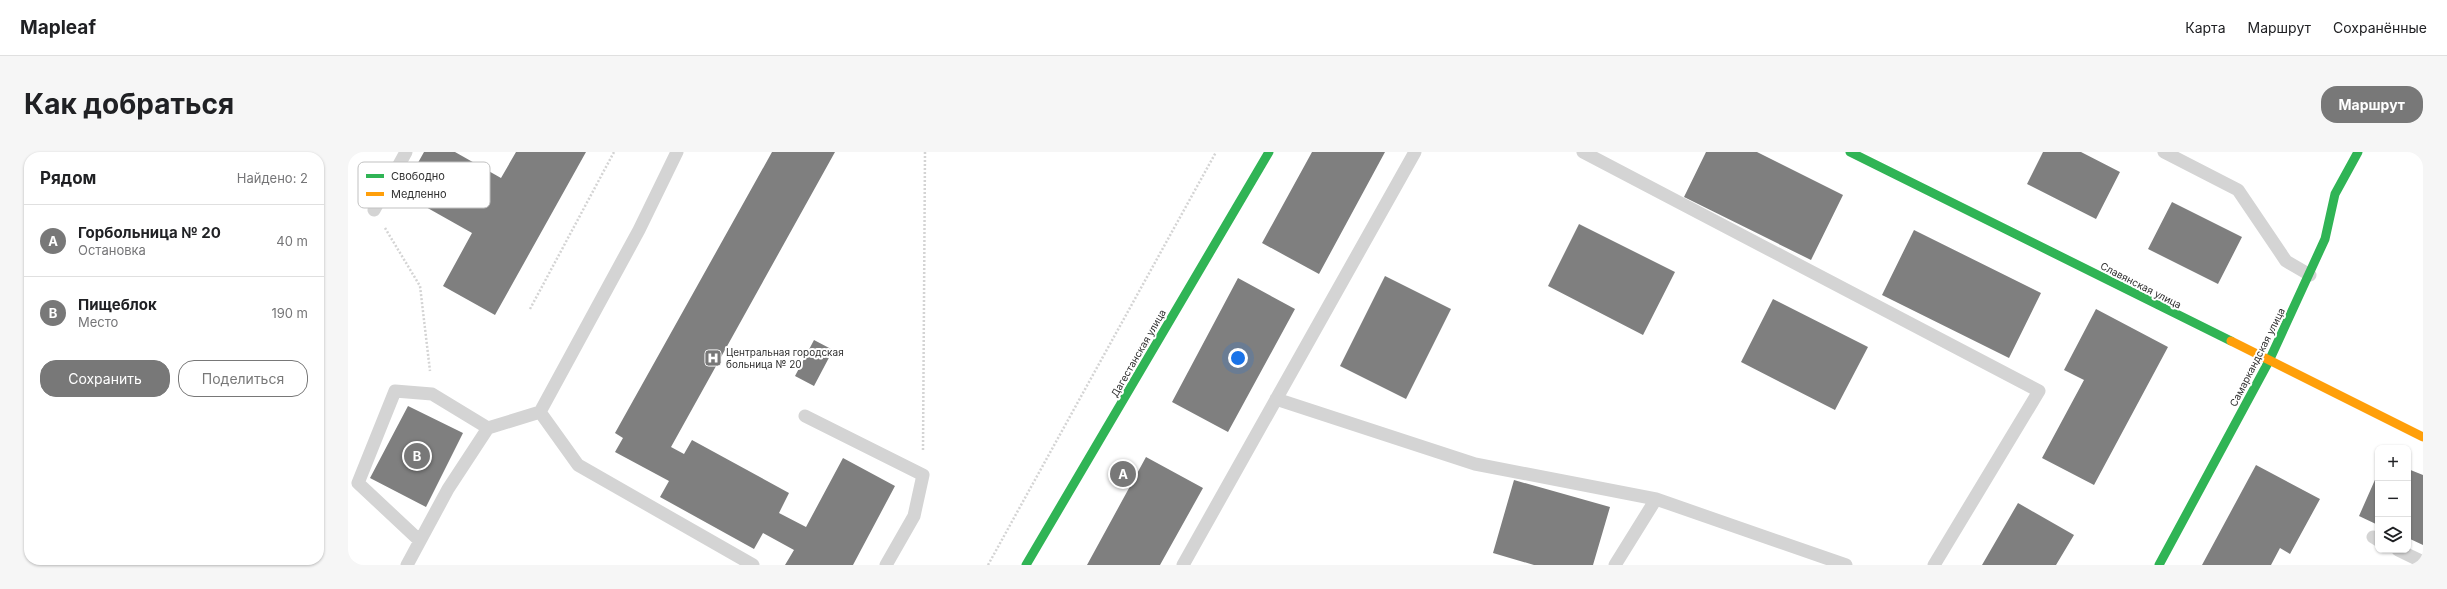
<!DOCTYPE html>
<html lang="ru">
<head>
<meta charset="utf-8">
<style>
	:root { --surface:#fff; --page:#f6f6f6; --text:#202124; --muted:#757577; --line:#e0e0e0; --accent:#787878 }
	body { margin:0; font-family:Inter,sans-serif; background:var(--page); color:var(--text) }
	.controls { position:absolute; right:12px; bottom:12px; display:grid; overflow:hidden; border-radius:8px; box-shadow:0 1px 3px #0004 }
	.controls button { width:36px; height:36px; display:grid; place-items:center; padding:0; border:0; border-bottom:1px solid var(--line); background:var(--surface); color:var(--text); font:20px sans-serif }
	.you { position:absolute; left:890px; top:206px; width:14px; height:14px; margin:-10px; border:3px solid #fff; border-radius:50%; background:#1a73e8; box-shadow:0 0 0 6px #1a73e833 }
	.badge { display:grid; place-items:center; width:26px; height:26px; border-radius:50%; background:var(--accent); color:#fff; font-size:13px; font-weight:700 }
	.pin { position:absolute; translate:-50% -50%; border:2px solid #fff; box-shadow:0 1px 4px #0006 }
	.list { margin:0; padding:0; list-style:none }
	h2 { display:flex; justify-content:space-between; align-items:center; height:52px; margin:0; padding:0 16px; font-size:17px }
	h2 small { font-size:13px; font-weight:400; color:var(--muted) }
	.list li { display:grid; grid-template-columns:26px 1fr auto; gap:12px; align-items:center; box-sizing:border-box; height:72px; padding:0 16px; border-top:1px solid var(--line) }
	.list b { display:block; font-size:15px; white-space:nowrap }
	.list p { margin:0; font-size:13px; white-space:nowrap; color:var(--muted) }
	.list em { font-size:13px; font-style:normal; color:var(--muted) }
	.actions { display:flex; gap:8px; padding:12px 16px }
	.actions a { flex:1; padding:9px 0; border:1px solid var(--accent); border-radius:16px; text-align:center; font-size:14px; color:var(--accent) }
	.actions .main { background:var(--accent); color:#fff }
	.icon { flex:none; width:22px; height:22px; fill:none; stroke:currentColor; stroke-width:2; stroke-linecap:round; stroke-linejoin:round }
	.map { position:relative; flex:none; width:2075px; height:413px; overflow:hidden; border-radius:16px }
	header { display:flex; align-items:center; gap:24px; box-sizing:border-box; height:56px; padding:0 20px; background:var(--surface); border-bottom:1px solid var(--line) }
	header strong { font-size:19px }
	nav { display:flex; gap:22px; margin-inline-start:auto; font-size:14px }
	.intro { display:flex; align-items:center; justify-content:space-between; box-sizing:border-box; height:96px; padding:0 24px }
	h1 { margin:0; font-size:28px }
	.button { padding:10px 18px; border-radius:16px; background:var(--accent); color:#fff; font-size:14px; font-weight:700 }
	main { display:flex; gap:24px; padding:0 24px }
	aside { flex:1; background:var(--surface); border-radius:16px; box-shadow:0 1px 3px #0004 }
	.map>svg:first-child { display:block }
	.building { fill:#7f7f7f }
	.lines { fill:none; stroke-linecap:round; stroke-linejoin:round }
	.path { stroke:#d4d4d4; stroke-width:2.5; stroke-dasharray:2 2; stroke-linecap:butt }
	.lane { stroke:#d4d4d4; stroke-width:13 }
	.fast { stroke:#30b455; stroke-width:9 }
	.slow { stroke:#ff9f0a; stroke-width:9 }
	.labels { text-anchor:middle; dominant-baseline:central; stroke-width:4; stroke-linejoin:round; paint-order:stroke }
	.street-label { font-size:10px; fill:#303030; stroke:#fff }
	.poi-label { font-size:10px; fill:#303030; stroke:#fff; text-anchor:start }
	.key { fill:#fff; stroke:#c1c1c1; stroke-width:1 }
	.key-label { font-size:11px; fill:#303030 }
</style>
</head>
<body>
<header>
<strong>Mapleaf</strong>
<nav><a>Карта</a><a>Маршрут</a><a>Сохранённые</a></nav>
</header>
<div class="intro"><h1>Как добраться</h1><a class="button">Маршрут</a></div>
<main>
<aside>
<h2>Рядом<small>Найдено: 2</small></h2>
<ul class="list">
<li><span class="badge">A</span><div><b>Горбольница № 20</b><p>Остановка</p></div><em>40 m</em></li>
<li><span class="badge">B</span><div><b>Пищеблок</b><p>Место</p></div><em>190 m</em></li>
</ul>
<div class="actions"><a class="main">Сохранить</a><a>Поделиться</a></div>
</aside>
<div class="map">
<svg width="2075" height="413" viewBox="0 0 2075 413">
	<rect width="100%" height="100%" fill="#fff"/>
	<path class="building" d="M76 0H107L153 26 168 0H238L147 163 95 134 124 81 53 41Z
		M424 0H487L323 295 336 302 344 288 441 341 431 361 458 375 495 306 547 334 505 413H437L446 398 415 381 406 397 312 345 321 329 267 300 275 286 267 281Z
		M964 0H1037L971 122 914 91Z
		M1358 0H1409L1495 43 1463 108 1336 45Z
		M1695 0H1733L1772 20 1748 67 1679 32Z
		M1824 50 1894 85 1870 132 1800 97Z
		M1231 72 1327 120 1295 183 1200 134Z
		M1566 78 1693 141 1661 206 1534 143Z
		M1037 124 1103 157 1058 247 992 214Z
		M890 126 947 157 880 280 824 250Z
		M1425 147 1520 195 1487 258 1393 210Z
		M1748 157 1820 195 1746 333 1694 306 1736 228 1716 218Z
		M466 188 485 198 466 234 447 224Z
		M60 254 115 281 78 355 22 326Z
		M798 305 855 336 812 413H739Z
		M1908 313 1972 347 1942 402 1932 396 1923 413H1854Z
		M2060 317 2075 323V393L2060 386Z
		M2030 321V373L2011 364Z
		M1166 328 1262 355 1245 413H1186L1145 401Z
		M1670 351 1726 383 1708 413H1634Z"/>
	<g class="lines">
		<path class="path" d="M37 76 72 134 82 219
			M182 157 266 0
			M575 298 577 0
			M640 413 868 0"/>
		<path class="lane" d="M329 0 291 78 192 260 230 313 405 413
			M1235 0 1691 239 1586 413
			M1816 0 1890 38 1938 109 1962 123
			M26 58 58 0
			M928 247 1127 312 1308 347 1498 413
			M457 264 575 323 566 364 538 413
			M2025 385 2030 388
			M72 389 10 331 47 239 84 242 140 276 192 260
			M2050 398 2075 410
			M59 413 100 337 140 276
			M835 413 1067 0
			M1267 413 1308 347"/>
		<path class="fast" d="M1502 0 1883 189
			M678 413 921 0
			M1811 413 1921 209 1977 87 1987 42 2010 0"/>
		<path class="slow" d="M1883 189 2075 285"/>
	</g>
	<defs>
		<g id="hospital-square" transform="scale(0.9)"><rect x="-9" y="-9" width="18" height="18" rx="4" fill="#787878" stroke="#fff"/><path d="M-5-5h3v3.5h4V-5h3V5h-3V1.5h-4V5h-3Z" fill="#fff"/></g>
	</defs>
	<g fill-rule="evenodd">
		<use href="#hospital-square" x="365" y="206"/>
	</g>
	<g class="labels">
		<g class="street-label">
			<text transform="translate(1793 133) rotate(27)">Славянская улица</text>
			<text transform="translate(790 201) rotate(-60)">Дагестанская улица</text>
			<text transform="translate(1909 205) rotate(-63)">Самаркандская улица</text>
		</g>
		<g class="poi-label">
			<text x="378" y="200">Центральная городская<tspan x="378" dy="12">больница № 20</tspan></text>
		</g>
	</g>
	<rect x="10" y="10" width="132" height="46" rx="6" class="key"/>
	<rect x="18" y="22" width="18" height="4" fill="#30b455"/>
	<rect x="18" y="40" width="18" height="4" fill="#ff9f0a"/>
	<g class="key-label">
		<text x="43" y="28">Свободно</text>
		<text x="43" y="46">Медленно</text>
	</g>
</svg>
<div class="controls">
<button>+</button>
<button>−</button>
<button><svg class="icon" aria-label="layers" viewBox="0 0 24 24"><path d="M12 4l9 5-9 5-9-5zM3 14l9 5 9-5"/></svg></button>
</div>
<div class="you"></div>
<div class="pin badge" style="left:775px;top:322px">A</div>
<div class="pin badge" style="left:69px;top:304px">B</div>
</div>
</main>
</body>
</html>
